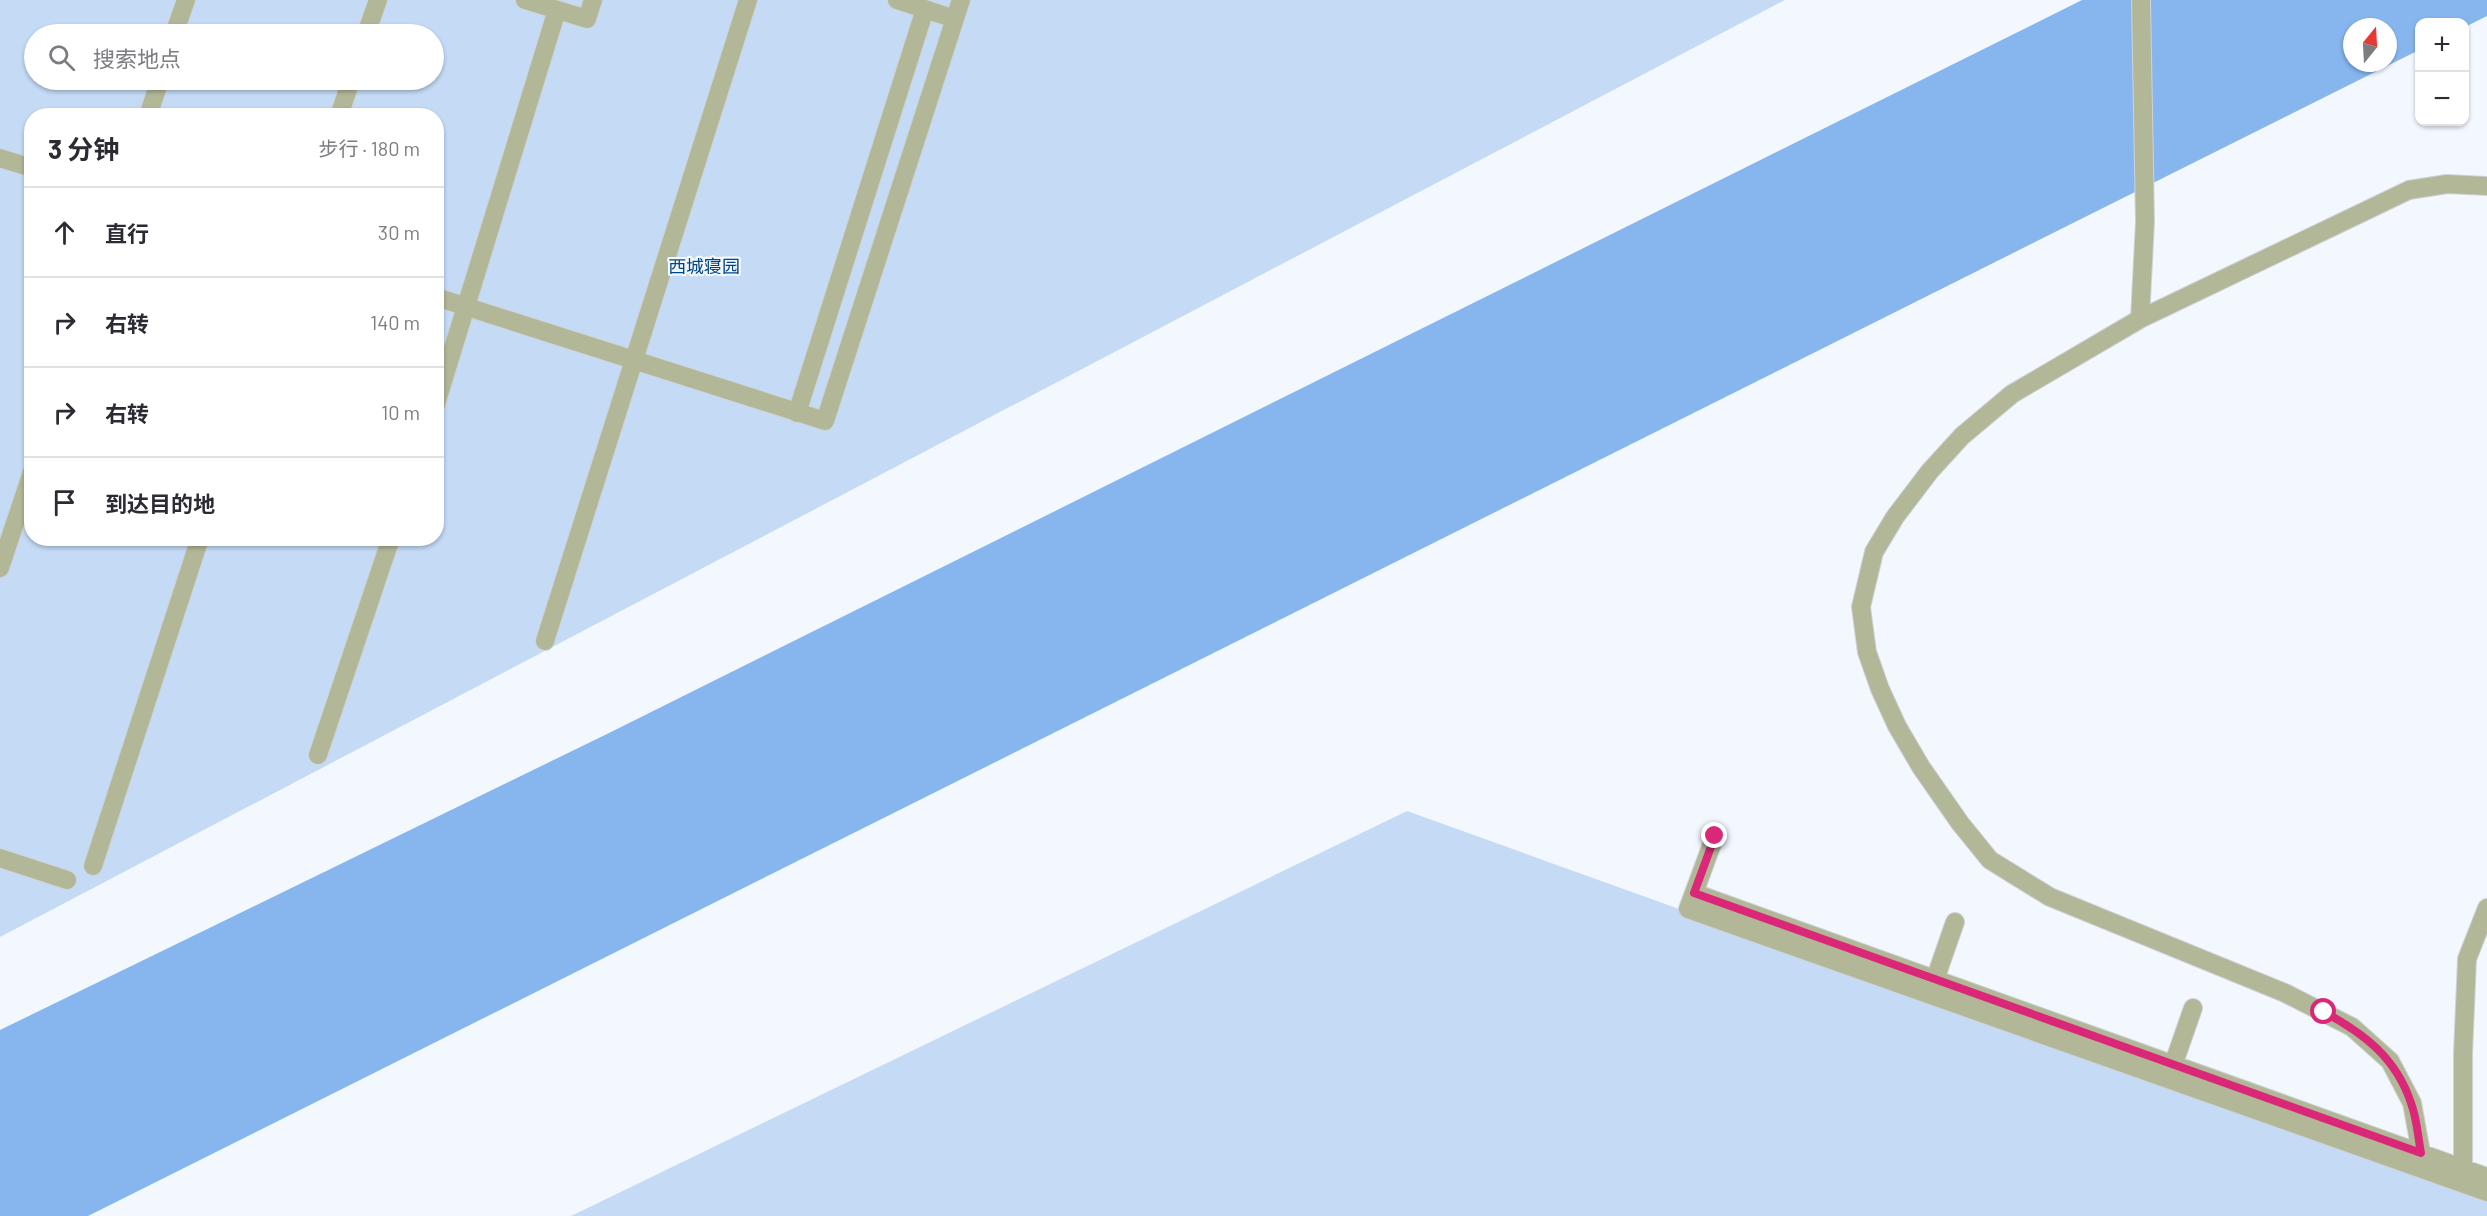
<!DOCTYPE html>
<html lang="zh">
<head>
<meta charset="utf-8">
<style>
	:root { --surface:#fff; --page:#f7f7f7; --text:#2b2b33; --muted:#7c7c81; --line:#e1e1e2 }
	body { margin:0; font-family:Barlow,"Noto Sans SC",sans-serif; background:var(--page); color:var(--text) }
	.controls { position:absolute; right:18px; top:18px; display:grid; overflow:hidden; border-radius:12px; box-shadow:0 2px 4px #0004 }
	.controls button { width:54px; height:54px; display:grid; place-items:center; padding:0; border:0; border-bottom:2px solid var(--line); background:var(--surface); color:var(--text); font:30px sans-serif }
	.compass { position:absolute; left:2343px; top:18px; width:54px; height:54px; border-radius:50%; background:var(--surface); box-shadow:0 2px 4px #0004; rotate:18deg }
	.stop { position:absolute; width:18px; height:18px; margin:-14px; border:4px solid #db2777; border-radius:50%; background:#fff }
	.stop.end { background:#db2777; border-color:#fff; box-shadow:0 2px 6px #0008 }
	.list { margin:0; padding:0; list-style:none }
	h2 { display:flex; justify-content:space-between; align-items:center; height:78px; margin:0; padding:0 24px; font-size:26px }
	h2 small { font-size:20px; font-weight:400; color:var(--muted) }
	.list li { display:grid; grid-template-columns:39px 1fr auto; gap:18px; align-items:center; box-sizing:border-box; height:90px; padding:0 24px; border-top:2px solid var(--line) }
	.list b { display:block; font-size:22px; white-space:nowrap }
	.list em { font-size:20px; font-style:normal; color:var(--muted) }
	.icon { flex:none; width:33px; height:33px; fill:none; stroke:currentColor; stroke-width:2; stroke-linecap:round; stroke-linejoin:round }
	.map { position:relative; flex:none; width:2487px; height:1216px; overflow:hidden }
	.search { position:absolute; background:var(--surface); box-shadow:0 2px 4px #0004; left:24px; top:24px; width:420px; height:66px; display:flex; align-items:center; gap:15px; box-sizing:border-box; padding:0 21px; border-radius:33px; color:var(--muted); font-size:22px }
	.panel { position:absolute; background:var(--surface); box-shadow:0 2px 4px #0004; left:24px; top:108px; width:420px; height:438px; border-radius:24px }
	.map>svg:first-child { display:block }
	.green { fill:#c4daf5; fill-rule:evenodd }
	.water { fill:#87b6ef; fill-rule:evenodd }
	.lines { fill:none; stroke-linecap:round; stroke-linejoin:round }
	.minor-casing { stroke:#cdd3d9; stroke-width:20 }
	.minor { stroke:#b2b798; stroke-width:18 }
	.route { stroke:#db2777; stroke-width:8 }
	.labels { text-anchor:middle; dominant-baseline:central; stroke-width:4.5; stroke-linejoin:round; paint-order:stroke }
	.park-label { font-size:18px; fill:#004587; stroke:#f3f8ff }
</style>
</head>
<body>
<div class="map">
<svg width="2487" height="1216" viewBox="0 0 2487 1216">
	<rect width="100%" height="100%" fill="#f3f8ff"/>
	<path class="green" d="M0 0H1785L0 937ZM34 34H434V80H34ZM32 116H436V538H32Z
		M1407 811 2487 1200V1216H571Z"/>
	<path class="water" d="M2082 0H2487V16L2465 27 2464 22H2420L2419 50 88 1216H0V1030L609 733ZM2352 27H2388V63H2352Z"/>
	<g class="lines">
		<g class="minor-casing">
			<path id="minor" d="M525 0 587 19 593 0
				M897 0 955 19
				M174 34 186 0
				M366 34 378 0
				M148 116 160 80
				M339 116 351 80
				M0 158 32 168
				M436 297 825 421 961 0
				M2140 319 2145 222 2141 0
				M436 404 557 10
				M797 413 925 9
				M0 568 32 472
				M545 641 748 0
				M318 755 391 538
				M1715 836 1688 909 2487 1192
				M0 858 67 880
				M93 866 200 538
				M1694 893 2487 1177
				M1931 991 1955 922
				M2169 1077 2193 1008
				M2463 1168V1054L2467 959 2487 908
				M2424 1169 2412 1103 2390 1061 2352 1027 2285 993 2050 897 1990 860 1960 823 1921 767 1897 726 1880 689 1867 652 1861 607 1874 552 1895 517 1930 471 1962 436 2012 394 2140 319 2409 190 2447 184 2487 186"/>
		</g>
		<use href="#minor" class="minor"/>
	</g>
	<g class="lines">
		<path class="route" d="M1715 836 1694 893 2421 1153C2418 1137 2417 1119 2411 1103 2396 1058 2365 1034 2324 1012"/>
	</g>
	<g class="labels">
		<g class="park-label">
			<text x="704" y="266">西城寝园</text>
		</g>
	</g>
</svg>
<div class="controls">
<button>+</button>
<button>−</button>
</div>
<svg class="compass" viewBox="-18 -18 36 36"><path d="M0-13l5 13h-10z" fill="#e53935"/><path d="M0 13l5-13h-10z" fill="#7c7c81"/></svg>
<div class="stop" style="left:2324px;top:1012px"></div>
<div class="stop end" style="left:1715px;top:836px"></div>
<div class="search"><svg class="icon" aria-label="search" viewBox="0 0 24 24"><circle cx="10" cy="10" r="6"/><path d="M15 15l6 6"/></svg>搜索地点</div>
<section class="panel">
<h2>3 分钟<small>步行 · 180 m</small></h2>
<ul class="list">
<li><svg class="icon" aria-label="ahead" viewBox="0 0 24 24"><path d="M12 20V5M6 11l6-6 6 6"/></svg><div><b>直行</b></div><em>30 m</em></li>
<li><svg class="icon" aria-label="right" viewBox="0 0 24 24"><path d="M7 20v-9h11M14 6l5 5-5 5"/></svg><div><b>右转</b></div><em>140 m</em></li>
<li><svg class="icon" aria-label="right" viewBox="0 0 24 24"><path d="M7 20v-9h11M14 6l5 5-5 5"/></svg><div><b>右转</b></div><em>10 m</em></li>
<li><svg class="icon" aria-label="arrive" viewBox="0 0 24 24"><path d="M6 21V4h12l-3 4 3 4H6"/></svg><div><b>到达目的地</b></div></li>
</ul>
</section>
</div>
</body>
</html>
